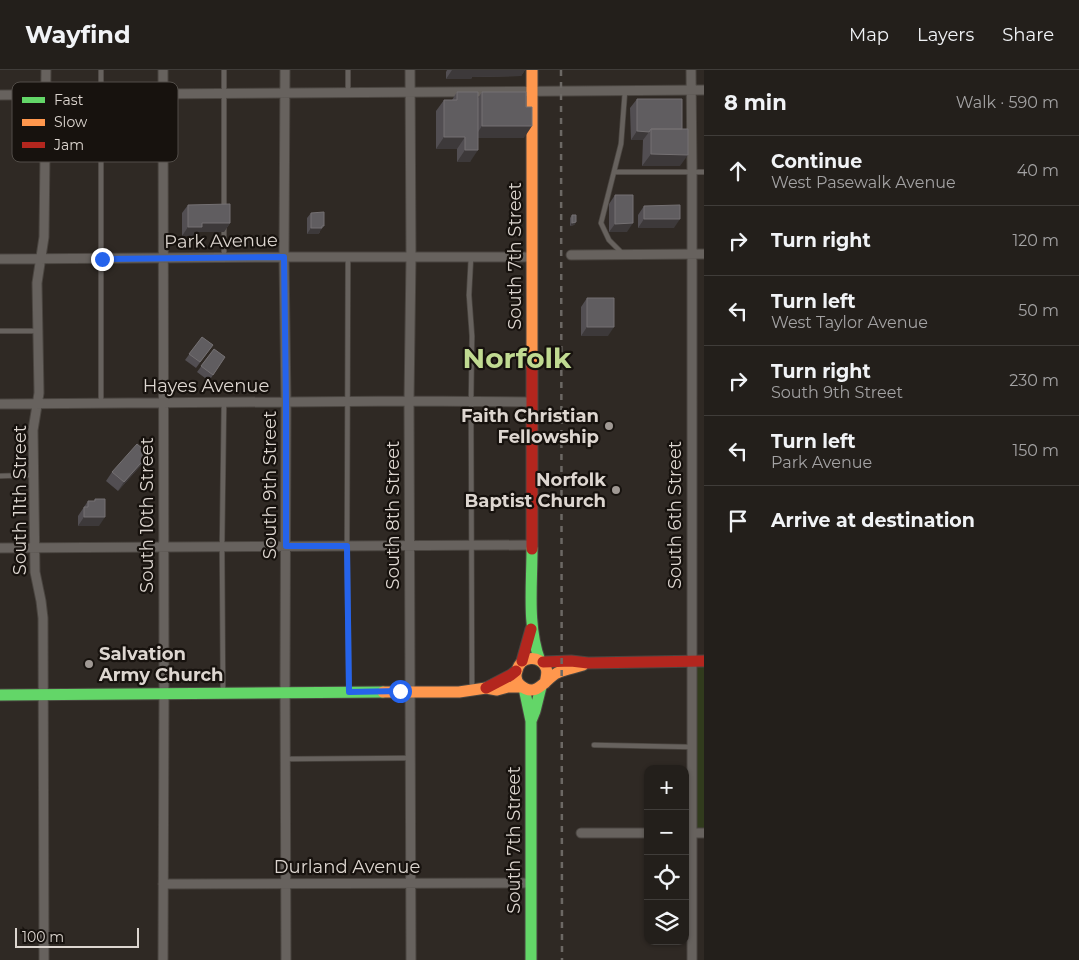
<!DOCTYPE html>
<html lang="en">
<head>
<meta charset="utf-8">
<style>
	:root { --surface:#231f1b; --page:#2b2724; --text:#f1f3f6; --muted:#a3a2a3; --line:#403d3a }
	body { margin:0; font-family:Montserrat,sans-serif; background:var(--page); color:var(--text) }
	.controls { position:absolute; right:15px; bottom:15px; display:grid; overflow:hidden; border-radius:10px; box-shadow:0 1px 4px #0004 }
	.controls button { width:45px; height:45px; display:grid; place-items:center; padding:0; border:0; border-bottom:1px solid var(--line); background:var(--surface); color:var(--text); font:25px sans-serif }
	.scale { position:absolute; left:15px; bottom:12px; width:124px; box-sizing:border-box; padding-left:5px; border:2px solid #ddd6d0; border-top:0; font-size:14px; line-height:18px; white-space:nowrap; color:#ddd6d0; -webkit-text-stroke:4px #17120e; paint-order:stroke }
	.stop { position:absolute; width:15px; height:15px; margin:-11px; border:4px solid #2563eb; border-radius:50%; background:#fff }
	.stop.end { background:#2563eb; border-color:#fff; box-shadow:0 1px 5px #0008 }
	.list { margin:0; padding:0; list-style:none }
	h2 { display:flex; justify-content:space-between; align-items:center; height:65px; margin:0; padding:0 20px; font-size:21px }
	h2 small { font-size:16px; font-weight:400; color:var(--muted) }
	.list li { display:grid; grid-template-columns:32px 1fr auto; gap:15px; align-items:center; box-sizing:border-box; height:70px; padding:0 20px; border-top:1px solid var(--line) }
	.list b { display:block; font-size:19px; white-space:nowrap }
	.list p { margin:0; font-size:16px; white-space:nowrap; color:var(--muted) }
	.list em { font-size:16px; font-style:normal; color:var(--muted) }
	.icon { flex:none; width:28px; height:28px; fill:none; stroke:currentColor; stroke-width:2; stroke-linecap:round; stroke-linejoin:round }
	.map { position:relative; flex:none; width:704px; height:890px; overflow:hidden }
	header { display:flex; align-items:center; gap:30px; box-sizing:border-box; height:70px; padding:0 25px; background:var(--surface); border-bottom:1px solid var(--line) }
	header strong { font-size:24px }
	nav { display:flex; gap:28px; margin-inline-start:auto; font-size:18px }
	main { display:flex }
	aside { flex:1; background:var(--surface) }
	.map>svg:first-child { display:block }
	.park { fill:#313b1d }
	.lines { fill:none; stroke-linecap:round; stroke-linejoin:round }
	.lane-casing { stroke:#4a4540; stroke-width:6 }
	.street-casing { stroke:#4a4540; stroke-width:11 }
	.fast-casing { stroke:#4a4540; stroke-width:13 }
	.slow-casing { stroke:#4a4540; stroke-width:13 }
	.jam-casing { stroke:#4a4540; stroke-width:13 }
	.lane { stroke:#67625e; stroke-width:4.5 }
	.street { stroke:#67625e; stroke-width:9 }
	.fast { stroke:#63d668; stroke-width:11 }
	.slow { stroke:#ff974d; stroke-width:11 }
	.jam { stroke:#b3261e; stroke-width:11 }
	.rail { stroke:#6c6864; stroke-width:2.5; stroke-dasharray:6 6; stroke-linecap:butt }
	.wall { fill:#524e52 }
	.shaded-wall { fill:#3d393a }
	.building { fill:#605d60; stroke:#747072 }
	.route { stroke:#2563eb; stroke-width:6 }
	.poi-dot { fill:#a09994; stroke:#17120e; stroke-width:2 }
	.labels { text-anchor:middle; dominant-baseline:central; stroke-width:4.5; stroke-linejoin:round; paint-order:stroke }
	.street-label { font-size:18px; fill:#ddd6d0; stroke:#17120e }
	.poi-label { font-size:18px; font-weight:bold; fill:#ddd6d0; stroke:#17120e; text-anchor:end }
	.town-label { font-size:28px; font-weight:bold; fill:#c0da91; stroke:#17120e }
	.key { fill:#17120e; stroke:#524d48; stroke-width:1 }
	.key-label { font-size:14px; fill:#ddd6d0 }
</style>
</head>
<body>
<header>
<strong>Wayfind</strong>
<nav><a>Map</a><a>Layers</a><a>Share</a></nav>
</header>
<main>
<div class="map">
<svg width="704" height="890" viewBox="0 0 704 890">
	<rect width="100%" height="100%" fill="#2f2924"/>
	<path class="park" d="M691 591H704V763H692Z"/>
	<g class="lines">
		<g class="lane-casing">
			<path id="lane" d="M224 0V139
				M348 0V23
				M614 102H704
				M622 183 609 170 601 153 621 74 625 21
				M224 187V156
				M348 187 347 476 349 620
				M471 187 469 225 472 266 471 332 472 620
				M0 261H38
				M101 333V0
				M0 406 33 405
				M223 621 222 477 224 333
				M594 675 691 677
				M286 689 410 688"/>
		</g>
		<g class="street-casing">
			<path id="street" d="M163 0 164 623 163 890
				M285 0 284 187 286 333 285 610 286 890
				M410 0 411 187 409 331 411 890
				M691 0 692 102V890
				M0 25 704 20
				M571 185 704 184
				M0 189 284 187H532
				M0 334 409 331 532 332
				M0 478 532 475
				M581 763H648
				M685 763H704
				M163 814 531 813
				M44 890 43 548 41 531 35 502 33 360 39 323 37 213 44 167 46 0"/>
		</g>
		<g class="fast-casing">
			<path id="fast" d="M532 479C532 516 527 556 540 591
				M524 618 531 651V890
				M0 625 383 622
				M531 651 535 641 541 617"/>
		</g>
		<g class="slow-casing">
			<path id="slow" d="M532 0V296
				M545 613C546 608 548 603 546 598 540 584 520 586 517 601 515 606 516 611 520 615 536 629 544 610 557 603 565 599 574 598 583 595
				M383 622H459L486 618 497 620 508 617H522"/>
		</g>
		<g class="jam-casing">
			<path id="jam" d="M532 296V479
				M522 591 531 559
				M543 592 571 591 588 593 704 591
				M486 618 511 605 516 601"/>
		</g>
		<use href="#lane" class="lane"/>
		<use href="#street" class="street"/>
		<use href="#fast" class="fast"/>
		<use href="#slow" class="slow"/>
		<use href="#jam" class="jam"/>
		<path class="rail" d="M561 0 562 890"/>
	</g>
	<path class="wall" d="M447 0H525L521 6 472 7 471 9H446V2Z
		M457 22 478 28 482 22 524 68H478L470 92H457V79H436V41L444 30H452Z
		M637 29 680 96H642L643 70H631L630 38Z
		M615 125 627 162H609V134Z
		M188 135 230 153 224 162H199L196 166H182V143Z
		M644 136 674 158H638V145Z
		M311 143 320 162 318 164H307V148Z
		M572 145 576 152 574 155 570 156V148Z
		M587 228 608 266H581V237Z
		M202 267 213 275 196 298 185 290Z
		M214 279 225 287 209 311 197 302Z
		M149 384 143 393 118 421 106 411 112 402Z
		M95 429 99 456H78V446L88 431H94Z"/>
	<path class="shaded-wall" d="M452 0H525L521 6 472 7 471 9H446Z
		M482 56H532L524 68H474Z
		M637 61 649 62 643 70H631Z
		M444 67H465L457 79H436Z
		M465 80H478L470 92H457Z
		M651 84 688 85 680 96H642Z
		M644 149H680L674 158H638Z
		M576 152 574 155 570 156 572 153Z
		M202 153H230L224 162H199L196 166H182L188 157Z
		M633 153 627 162H609L615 154Z
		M322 156H324L318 164H307L311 158Z
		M587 257H614L608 266H581Z
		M149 384 143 393 118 421 124 412Z
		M84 447H105L99 456H78Z"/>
	<path class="building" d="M457 22H478V80H465V67H444V30H457Z
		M482 22H526V37H532V56H482Z
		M637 29H682V59H651L649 62 637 61Z
		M651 59H688V85L651 84Z
		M615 125H633V153L615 154Z
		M230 134V153H202V157H188V135Z
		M680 135V149H644V136Z
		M324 142V156H322V158H311V143Z
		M572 145H576V152L572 153Z
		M587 228H614V257H587Z
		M202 267 213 275 200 292 189 284Z
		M214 279 225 287 213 305 201 296Z
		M137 374 149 384 124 412 112 402Z
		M95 429H105V447H84V437H88V431H95Z"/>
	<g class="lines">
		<path class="route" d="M102 189 284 187 286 333V476H347L349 622 400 621"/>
	</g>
	<g class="poi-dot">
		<circle cx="609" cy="356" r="5"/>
		<circle cx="616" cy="420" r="5"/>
		<circle cx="89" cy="594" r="5"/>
	</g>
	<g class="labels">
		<g class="street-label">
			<text transform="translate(221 171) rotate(-1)">Park Avenue</text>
			<text transform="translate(515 186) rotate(-90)">South 7th Street</text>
			<text x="206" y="316">Hayes Avenue</text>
			<text transform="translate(270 415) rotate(-90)">South 9th Street</text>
			<text transform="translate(20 430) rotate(-90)">South 11th Street</text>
			<text transform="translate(147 445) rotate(-90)">South 10th Street</text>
			<text transform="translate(393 445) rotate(-90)">South 8th Street</text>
			<text transform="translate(675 445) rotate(-90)">South 6th Street</text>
			<text transform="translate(514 770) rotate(-90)">South 7th Street</text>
			<text x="347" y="797">Durland Avenue</text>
		</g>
		<g class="poi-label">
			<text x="599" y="346">Faith Christian<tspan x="599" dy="21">Fellowship</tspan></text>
			<text x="606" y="410">Norfolk<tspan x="606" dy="21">Baptist Church</tspan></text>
			<text x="99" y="584" text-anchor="start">Salvation<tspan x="99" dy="21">Army Church</tspan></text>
		</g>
		<g class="town-label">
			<text x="517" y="288">Norfolk</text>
		</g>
	</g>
	<rect x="12" y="12" width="166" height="80" rx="8" class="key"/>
	<rect x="22" y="27" width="23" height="6" fill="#63d668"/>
	<rect x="22" y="49" width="23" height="7" fill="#ff974d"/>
	<rect x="22" y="72" width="23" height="6" fill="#b3261e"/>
	<g class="key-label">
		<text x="54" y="35">Fast</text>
		<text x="54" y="57">Slow</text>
		<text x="54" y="80">Jam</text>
	</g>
</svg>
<div class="controls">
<button>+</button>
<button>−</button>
<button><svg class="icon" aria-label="locate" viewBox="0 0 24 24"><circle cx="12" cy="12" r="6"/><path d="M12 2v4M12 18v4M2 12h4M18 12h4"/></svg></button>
<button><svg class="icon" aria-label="layers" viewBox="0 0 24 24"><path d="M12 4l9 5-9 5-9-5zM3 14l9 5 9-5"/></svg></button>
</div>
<div class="scale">100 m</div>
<div class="stop" style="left:400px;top:621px"></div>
<div class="stop end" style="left:102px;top:189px"></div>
</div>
<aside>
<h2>8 min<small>Walk · 590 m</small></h2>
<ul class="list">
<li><svg class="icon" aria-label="ahead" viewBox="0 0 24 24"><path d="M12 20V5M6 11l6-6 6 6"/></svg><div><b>Continue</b><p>West Pasewalk Avenue</p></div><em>40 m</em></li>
<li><svg class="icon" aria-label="right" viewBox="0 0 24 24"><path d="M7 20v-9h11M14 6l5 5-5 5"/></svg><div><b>Turn right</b></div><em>120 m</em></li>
<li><svg class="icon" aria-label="left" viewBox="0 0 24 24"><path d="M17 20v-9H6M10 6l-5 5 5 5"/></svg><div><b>Turn left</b><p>West Taylor Avenue</p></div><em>50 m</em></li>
<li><svg class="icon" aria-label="right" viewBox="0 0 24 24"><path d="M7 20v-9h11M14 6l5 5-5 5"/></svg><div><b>Turn right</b><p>South 9th Street</p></div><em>230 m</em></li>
<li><svg class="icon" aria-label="left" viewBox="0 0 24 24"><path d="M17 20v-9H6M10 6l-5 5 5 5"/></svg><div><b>Turn left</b><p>Park Avenue</p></div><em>150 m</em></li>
<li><svg class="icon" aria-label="arrive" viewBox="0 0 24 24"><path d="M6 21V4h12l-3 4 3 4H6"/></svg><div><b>Arrive at destination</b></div></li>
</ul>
</aside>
</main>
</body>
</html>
